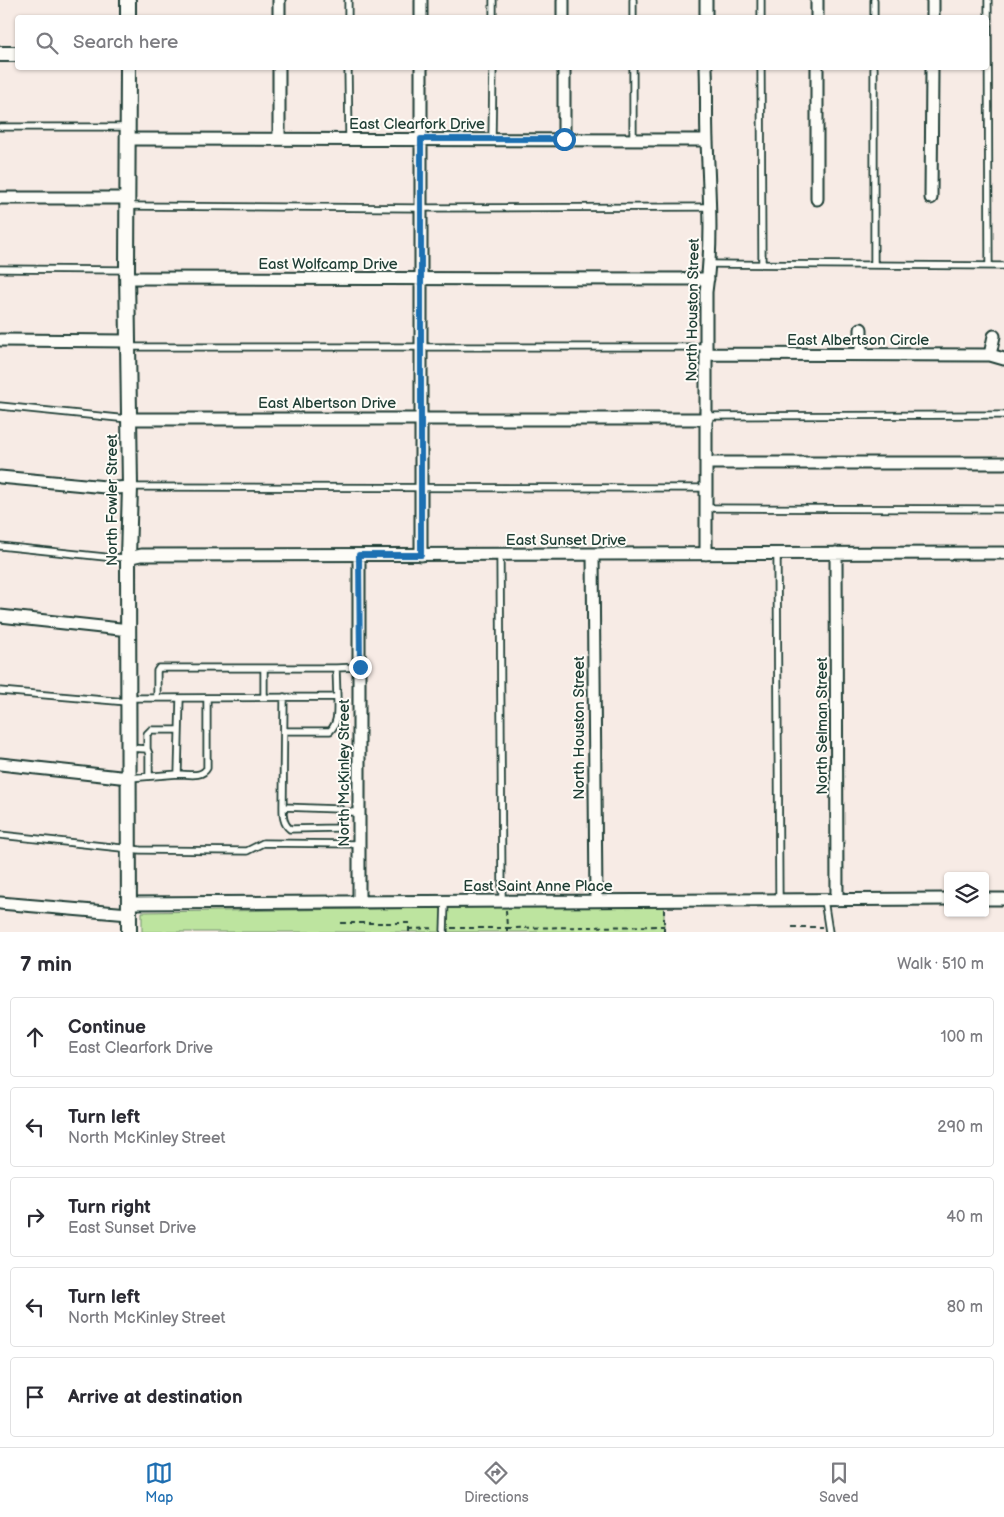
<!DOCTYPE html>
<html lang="en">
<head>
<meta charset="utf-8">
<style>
	:root { --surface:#fff; --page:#f2f2f3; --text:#2b2b33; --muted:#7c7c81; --line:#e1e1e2; --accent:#1f6fb2 }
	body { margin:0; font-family:"Balsamiq Sans",sans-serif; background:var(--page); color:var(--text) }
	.controls { position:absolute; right:15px; bottom:15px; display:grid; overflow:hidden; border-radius:5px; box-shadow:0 1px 4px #0004 }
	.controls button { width:45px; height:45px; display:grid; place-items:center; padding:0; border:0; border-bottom:1px solid var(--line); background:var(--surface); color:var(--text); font:25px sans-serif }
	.stop { position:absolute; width:15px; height:15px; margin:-11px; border:4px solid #1f6fb2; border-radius:50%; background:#fff }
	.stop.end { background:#1f6fb2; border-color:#fff; box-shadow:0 1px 5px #0008 }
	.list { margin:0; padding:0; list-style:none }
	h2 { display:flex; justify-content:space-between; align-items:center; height:65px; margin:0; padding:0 20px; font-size:21px }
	h2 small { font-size:16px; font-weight:400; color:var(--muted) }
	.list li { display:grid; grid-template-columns:32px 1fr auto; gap:15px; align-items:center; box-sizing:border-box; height:80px; margin:0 10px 10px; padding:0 10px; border:1px solid var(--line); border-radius:5px }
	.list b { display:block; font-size:19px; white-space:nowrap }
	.list p { margin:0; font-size:16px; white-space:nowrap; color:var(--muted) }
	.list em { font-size:16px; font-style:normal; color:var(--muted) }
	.icon { flex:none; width:28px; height:28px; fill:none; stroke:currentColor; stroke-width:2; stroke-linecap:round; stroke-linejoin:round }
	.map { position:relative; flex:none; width:1004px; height:932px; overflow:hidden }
	.search { position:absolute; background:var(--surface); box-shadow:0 1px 4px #0004; left:15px; right:15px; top:15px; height:55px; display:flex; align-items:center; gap:12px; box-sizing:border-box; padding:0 18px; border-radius:5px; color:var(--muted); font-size:19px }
	.sheet { height:515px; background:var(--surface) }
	nav { display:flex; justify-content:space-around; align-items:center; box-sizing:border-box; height:70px; border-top:1px solid var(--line); background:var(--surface); font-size:14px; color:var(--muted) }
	nav a { display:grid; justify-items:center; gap:2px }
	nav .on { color:var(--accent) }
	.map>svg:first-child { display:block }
	.green { fill:#bde49f; stroke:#6e906a }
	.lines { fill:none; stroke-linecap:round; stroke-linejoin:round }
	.service-casing { stroke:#1f3d34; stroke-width:9 }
	.minor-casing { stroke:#1f3d34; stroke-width:15 }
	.tertiary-casing { stroke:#1f3d34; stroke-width:18 }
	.path { stroke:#1f3d34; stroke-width:2; stroke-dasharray:5 4; stroke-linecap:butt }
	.service { stroke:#fdfcf7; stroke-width:5.5 }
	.minor { stroke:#fdfcf7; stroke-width:11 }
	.tertiary { stroke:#fdfcf7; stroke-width:14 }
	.route { stroke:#1f6fb2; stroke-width:6 }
	.labels { text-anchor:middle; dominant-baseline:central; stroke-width:4; stroke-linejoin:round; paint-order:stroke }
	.street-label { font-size:15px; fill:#1f3d34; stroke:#fdfcf7 }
</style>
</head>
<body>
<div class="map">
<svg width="1004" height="932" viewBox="0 0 1004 932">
	<rect width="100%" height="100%" fill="#f7ebe5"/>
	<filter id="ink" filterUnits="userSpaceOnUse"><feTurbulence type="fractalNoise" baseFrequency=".02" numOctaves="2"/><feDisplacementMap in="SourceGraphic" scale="10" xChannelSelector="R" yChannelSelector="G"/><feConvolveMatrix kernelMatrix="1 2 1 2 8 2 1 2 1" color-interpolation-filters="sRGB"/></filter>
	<g filter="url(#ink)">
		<path class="green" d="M664 905V932H142V912Z"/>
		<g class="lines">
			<g class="service-casing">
				<path id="service" d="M348 0V18
					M761 0V18
					M874 0V18
					M988 0 989 266
					M493 18V0
					M633 18V0
					M348 68 349 139
					M761 68 762 264
					M874 68V265
					M0 127H128
					M492 139 493 68
					M633 139V68
					M127 206 420 208 710 207
					M709 264 1004 266
					M0 269 127 270
					M128 347H706
					M0 406 128 419
					M707 416 1004 415
					M130 487 707 488
					M706 508 1004 509
					M0 546 105 557 127 558
					M777 553 779 900
					M500 555 502 901
					M264 668V697
					M336 668 359 667
					M0 691 127 702
					M129 698H157L337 697 336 668H159L157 671V698
					M180 698 178 774C188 774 202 778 207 768V698
					M284 731H330C339 722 337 710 337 697
					M129 748 147 749V734L151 730H179
					M147 749 149 754V776
					M129 778 178 774
					M283 807 338 809H340L339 828 290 829C283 824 283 815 283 807L284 697
					M340 812H359
					M0 835 140 850 247 851 263 843 358 844
					M824 900 829 932
					M444 932 445 902"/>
			</g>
			<g class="minor-casing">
				<path id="minor" d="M279 0V18
					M421 0V18
					M563 0V18
					M706 0V18
					M817 0V18
					M933 18V0
					M279 68V139
					M421 68V555
					M564 68V139
					M817 68V199
					M127 139 707 140
					M0 198H127
					M931 198 932 68
					M127 278 708 279
					M0 340 128 341
					M706 354 990 355 994 336
					M861 354V329
					M990 355 1004 359
					M128 419H707
					M707 463H1004
					M0 477 116 488 130 487
					M836 553 837 900
					M706 554V292C713 242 709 191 707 141 706 117 707 92 706 68
					M593 555 596 900
					M128 558 141 555 1004 553
					M0 616 129 630
					M0 764 129 778
					M985 899H1004
					M359 901V555
					M0 903 129 914
					M129 903 948 899"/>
			</g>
			<g class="tertiary-casing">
				<path id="tertiary" d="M128 0V18
					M0 54H18
					M128 68 127 270 130 487 128 558 129 932"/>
			</g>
			<path class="path" d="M664 909V932
				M506 910 507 928 664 926
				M341 923H409V932
				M792 927H822
				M451 928H507V932
				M409 929 436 928"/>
			<use href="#service" class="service"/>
			<use href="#minor" class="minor"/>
			<use href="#tertiary" class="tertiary"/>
		</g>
	</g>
	<g class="lines" filter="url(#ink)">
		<path class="route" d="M360 667 359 555H421V139H564"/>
	</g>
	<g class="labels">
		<g class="street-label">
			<text x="417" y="124">East Clearfork Drive</text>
			<text x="328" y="264">East Wolfcamp Drive</text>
			<text transform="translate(693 310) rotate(-89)">North Houston Street</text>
			<text x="858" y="340">East Albertson Circle</text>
			<text x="327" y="403">East Albertson Drive</text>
			<text transform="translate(112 500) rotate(-90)">North Fowler Street</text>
			<text x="566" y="540">East Sunset Drive</text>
			<text transform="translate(822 726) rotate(-90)">North Selman Street</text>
			<text transform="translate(579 728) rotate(-90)">North Houston Street</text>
			<text transform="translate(344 773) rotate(-90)">North McKinley Street</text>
			<text x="538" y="886">East Saint Anne Place</text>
		</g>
	</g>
</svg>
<div class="controls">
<button><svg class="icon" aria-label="layers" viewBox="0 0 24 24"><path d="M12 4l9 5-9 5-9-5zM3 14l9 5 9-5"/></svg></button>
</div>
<div class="stop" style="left:564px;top:139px"></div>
<div class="stop end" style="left:360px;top:667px"></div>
<div class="search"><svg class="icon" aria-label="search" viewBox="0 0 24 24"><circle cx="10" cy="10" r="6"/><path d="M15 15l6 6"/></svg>Search here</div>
</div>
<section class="sheet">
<h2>7 min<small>Walk · 510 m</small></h2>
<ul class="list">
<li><svg class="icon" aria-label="ahead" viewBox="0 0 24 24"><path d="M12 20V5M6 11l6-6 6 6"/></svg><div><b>Continue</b><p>East Clearfork Drive</p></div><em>100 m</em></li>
<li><svg class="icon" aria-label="left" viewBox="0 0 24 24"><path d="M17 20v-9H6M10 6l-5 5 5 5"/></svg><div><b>Turn left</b><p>North McKinley Street</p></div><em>290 m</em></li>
<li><svg class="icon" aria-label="right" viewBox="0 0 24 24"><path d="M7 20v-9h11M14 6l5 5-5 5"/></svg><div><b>Turn right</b><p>East Sunset Drive</p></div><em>40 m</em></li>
<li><svg class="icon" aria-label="left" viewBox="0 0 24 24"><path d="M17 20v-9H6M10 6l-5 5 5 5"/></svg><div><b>Turn left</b><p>North McKinley Street</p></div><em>80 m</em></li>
<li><svg class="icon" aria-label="arrive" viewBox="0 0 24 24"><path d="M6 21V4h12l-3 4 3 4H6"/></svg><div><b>Arrive at destination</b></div></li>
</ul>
</section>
<nav>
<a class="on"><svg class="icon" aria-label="map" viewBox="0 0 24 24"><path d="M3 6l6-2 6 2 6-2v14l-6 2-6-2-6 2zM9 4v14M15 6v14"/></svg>Map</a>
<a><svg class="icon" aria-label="directions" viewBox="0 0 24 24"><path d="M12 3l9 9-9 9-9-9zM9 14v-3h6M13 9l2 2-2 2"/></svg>Directions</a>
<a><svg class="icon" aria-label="saved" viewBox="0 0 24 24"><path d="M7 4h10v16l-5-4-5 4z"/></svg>Saved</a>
</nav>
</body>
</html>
